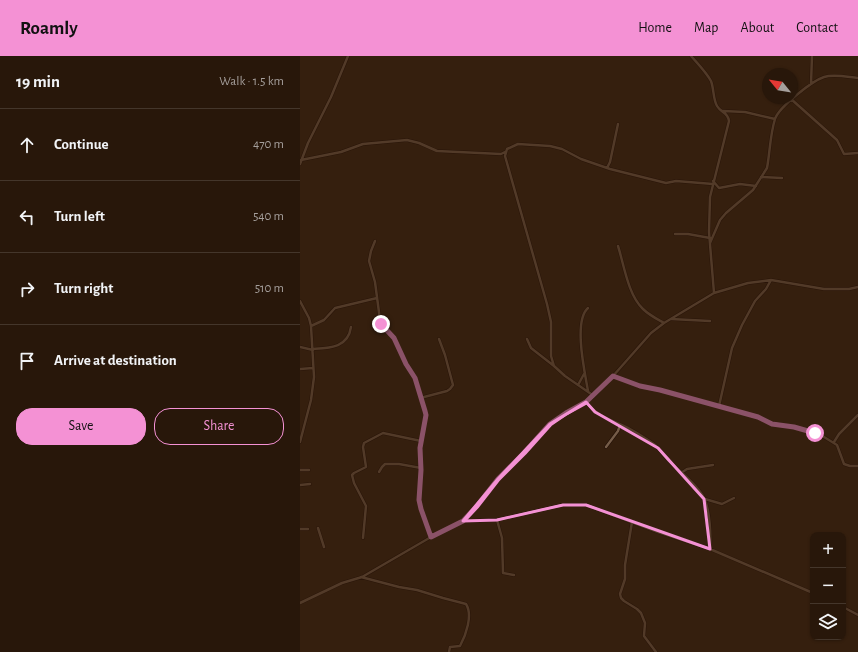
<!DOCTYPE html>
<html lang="en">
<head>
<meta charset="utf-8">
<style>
	:root { --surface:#28170a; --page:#342418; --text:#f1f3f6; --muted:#a59f9c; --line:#44362b; --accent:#f491d4 }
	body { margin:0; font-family:"Alegreya Sans",sans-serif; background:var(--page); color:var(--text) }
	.controls { position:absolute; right:12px; bottom:12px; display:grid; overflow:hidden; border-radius:8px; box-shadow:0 1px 3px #0004 }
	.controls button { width:36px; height:36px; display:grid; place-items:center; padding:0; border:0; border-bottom:1px solid var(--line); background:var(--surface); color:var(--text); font:20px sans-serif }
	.compass { position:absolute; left:462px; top:12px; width:36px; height:36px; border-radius:50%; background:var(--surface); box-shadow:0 1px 3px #0004; rotate:300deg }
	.stop { position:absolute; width:12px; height:12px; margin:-9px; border:3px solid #f491d4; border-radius:50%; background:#fff }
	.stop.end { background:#f491d4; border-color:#fff; box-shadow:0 1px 4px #0008 }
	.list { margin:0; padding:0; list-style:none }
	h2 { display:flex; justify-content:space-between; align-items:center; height:52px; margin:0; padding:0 16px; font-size:17px }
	h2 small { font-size:13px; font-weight:400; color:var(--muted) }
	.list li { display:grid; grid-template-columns:26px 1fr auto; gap:12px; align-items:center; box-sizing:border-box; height:72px; padding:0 16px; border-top:1px solid var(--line) }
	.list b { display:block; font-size:15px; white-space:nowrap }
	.list em { font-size:13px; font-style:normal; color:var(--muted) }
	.actions { display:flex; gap:8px; padding:12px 16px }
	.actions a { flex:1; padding:9px 0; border:1px solid var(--accent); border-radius:16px; text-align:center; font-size:14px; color:var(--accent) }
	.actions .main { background:var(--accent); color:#111 }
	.icon { flex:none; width:22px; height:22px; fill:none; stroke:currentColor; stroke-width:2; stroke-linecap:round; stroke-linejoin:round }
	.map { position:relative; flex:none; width:558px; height:596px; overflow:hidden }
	header { display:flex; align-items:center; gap:24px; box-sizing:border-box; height:56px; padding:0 20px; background:var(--accent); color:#111 }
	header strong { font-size:19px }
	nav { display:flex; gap:22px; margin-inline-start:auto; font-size:14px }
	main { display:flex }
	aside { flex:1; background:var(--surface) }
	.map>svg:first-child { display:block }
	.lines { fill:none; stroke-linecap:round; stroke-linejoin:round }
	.street-casing { stroke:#1b0800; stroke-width:3.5 }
	.street { stroke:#755c48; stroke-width:2.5 }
	.route { stroke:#f491d4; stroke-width:5 }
	.marked { fill:none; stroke:#f491d4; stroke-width:3; stroke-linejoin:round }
</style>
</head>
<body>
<header>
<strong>Roamly</strong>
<nav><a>Home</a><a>Map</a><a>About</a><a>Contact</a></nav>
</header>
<main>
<aside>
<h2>19 min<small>Walk · 1.5 km</small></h2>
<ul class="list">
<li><svg class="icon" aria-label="ahead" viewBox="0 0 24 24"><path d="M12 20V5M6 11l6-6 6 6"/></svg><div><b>Continue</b></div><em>470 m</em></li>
<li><svg class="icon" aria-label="left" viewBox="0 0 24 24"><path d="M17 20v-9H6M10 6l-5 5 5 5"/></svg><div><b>Turn left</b></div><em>540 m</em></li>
<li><svg class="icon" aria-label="right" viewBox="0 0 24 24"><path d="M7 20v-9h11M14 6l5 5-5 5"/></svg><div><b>Turn right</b></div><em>510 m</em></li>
<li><svg class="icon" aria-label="arrive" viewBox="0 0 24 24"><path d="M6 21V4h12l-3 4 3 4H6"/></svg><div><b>Arrive at destination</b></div></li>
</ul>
<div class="actions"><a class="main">Save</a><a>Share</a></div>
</aside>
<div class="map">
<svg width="558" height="596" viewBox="0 0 558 596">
	<rect width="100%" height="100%" fill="#351f0e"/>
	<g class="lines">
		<g class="street-casing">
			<path id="street" d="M391 0C398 8 406 16 411 25 414 33 413 43 417 50 421 57 428 56 429 65L410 141 409 176 414 237
				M511 28 512 0
				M491 43 537 84 544 98 558 97
				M423 55 445 56 475 63
				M1 104 41 96 63 88 107 84 119 87 137 95 201 98 205 96
				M0 108 8 87 31 41 48 0
				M307 112 310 106 318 68
				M461 121 482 122
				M413 125 419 132 440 128 456 130
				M375 178H388L410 182
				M75 185 71 195 69 205 75 226 80 264 83 271 94 282 106 308 115 322 125 355 126 359 120 392 121 414 119 444 124 463 131 481
				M410 187 420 164 426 157 453 134 467 112C470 96 470 79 475 63 479 51 512 25 524 21 534 18 547 21 558 22
				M318 190C324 209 328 239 343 253 349 259 357 263 364 267
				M0 245 9 262 11 270 14 321 11 344 0 386
				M288 252C273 265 285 317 288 335
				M371 263 410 265
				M11 270 24 264 35 252 77 242
				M227 283 231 292 254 310
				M0 291 13 294
				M13 293C29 292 48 292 51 271
				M0 313 13 312
				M313 320 340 330 360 334 458 361 472 367 494 371 524 381 537 389 544 408 550 410H558
				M278 329 284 318
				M294 340 265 320 254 310 251 300V266L247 248 205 100 207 93 218 88 250 90 262 93 281 103 310 113 366 127 376 125 413 128
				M121 343 124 341 147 335 150 333 153 329 145 299 139 283
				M286 346C298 361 314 365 330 373 338 377 346 383 354 388 359 392 363 399 368 404 379 415 397 428 404 442 410 454 411 480 410 493
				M419 350 432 292 442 269 455 245 466 233 471 224
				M534 386 539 378 558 359
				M306 391 318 375 320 369
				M0 414H9
				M79 416 82 411 85 408H99L121 412
				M381 417 387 413 413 409
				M0 429 10 428
				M405 443 422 448 434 442
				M197 464 202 482 203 517 214 519
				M163 465 197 464 263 449H286L358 476 410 493 513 537
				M332 466 325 509V523L320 538 321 542 324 545 337 553 341 557 345 567 344 580 356 596
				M18 472 24 491
				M0 473H8
				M63 482 66 450 54 427 52 419 54 417 66 411 63 391 64 387 83 377 121 385
				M61 521 99 531 117 534 143 542 166 548C173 559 166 579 160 590L150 591 149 596
				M0 547 42 527 62 521 131 481 163 465 177 451 198 423 224 397 250 368 266 357 286 346 294 340 313 320 351 277 364 267 414 237 448 227 471 224 524 233H549L558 231
				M543 551 558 559"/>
		</g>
		<use href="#street" class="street"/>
	</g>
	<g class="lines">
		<path class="route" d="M81 268 94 282 106 308 115 322 125 355 126 359 120 392 121 414 119 444 121 453 131 481 163 465 177 450 198 423 224 397 250 368 266 357 286 346 313 320 340 330 360 334 458 361 472 368 494 371 515 377"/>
	</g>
	<path d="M0 0H558V596H0ZM286 346 295 356 358 392 404 443 410 493 286 449H263L197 464 163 465 198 423 250 368Z" fill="#351f0e" fill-opacity=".55" fill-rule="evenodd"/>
	<path class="marked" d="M286 346 295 356 358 392 404 443 410 493 286 449H263L197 464 163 465 198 423 250 368Z"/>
</svg>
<div class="controls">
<button>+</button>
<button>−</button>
<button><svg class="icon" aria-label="layers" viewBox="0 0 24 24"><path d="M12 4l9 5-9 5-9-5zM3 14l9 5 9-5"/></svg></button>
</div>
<svg class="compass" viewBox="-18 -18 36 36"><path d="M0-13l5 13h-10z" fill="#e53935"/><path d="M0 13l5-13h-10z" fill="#a59f9c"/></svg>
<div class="stop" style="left:515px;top:377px"></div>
<div class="stop end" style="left:81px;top:268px"></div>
</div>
</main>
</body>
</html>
